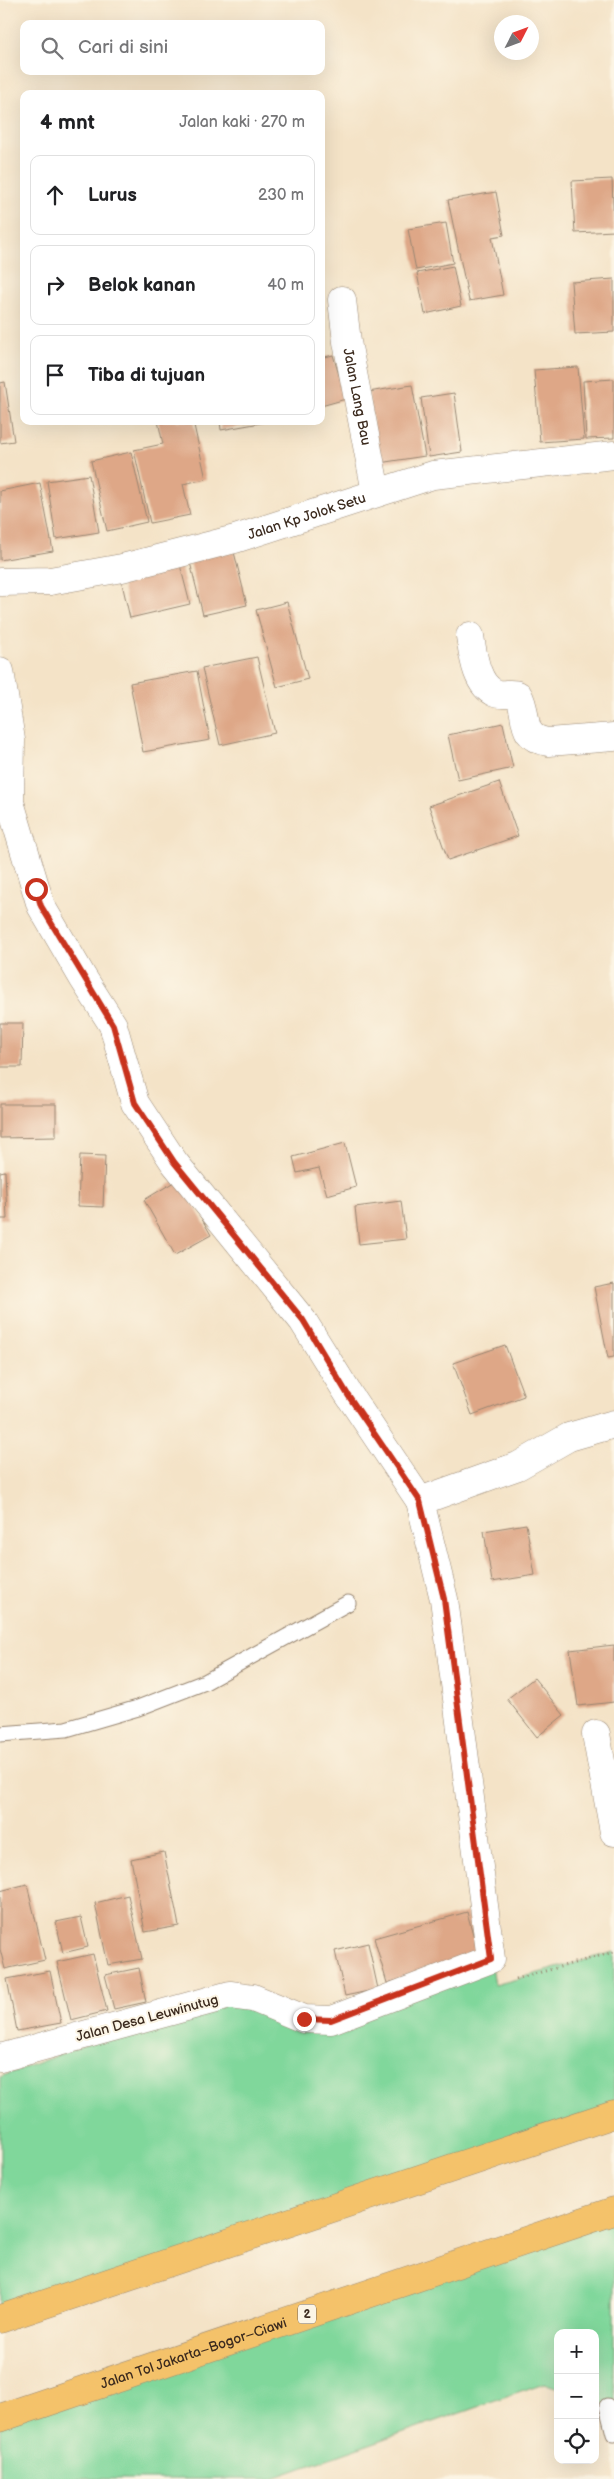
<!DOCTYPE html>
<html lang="id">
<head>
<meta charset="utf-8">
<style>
	:root { --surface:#fff; --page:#f6f6f6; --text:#202124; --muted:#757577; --line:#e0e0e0 }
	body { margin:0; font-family:"Balsamiq Sans",sans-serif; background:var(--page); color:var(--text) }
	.controls { position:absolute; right:15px; bottom:15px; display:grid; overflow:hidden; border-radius:10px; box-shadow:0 5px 20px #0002 }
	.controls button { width:45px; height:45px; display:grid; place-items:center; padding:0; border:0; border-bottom:1px solid var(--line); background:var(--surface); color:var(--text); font:25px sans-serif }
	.compass { position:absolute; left:494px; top:15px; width:45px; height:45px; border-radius:50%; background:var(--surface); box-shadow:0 5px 20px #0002; rotate:48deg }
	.stop { position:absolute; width:15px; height:15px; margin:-11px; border:4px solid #c8321e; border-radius:50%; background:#fff }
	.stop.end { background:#c8321e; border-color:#fff; box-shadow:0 1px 5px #0008 }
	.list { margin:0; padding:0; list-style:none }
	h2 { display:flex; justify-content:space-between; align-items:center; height:65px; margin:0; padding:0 20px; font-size:21px }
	h2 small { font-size:16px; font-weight:400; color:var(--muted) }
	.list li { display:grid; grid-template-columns:32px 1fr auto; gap:15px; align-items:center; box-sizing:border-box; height:80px; margin:0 10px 10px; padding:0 10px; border:1px solid var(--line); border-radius:10px }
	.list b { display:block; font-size:19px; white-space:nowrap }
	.list em { font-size:16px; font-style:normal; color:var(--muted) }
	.icon { flex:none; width:28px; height:28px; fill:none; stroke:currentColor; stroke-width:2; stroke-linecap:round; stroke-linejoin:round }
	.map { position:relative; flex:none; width:614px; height:2479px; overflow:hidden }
	.search { position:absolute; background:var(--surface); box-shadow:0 5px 20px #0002; left:20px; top:20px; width:305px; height:55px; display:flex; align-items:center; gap:12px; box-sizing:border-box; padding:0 18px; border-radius:10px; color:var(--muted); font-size:19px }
	.panel { position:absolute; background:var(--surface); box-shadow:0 5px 20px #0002; left:20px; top:90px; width:305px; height:335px; border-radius:10px }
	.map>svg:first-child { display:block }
	.green { fill:#80d79b; stroke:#5e805c }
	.building { fill:#dea787 }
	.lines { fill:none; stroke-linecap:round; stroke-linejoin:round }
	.service-casing { stroke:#988672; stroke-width:17 }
	.minor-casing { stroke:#988672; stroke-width:29 }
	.motorway-casing { stroke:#988672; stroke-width:29 }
	.path { stroke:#988672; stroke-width:3; stroke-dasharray:1 4; stroke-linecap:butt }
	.service { stroke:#fff; stroke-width:15 }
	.minor { stroke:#fff; stroke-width:28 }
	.motorway { stroke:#f4c26a; stroke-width:28 }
	.route { stroke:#c8321e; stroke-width:6 }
	.labels { text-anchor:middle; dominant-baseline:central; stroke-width:4; stroke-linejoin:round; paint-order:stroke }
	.shield { fill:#fcf5e5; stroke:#75675a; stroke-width:1 }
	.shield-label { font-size:12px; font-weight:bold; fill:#3b2a1e }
	.street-label { font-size:14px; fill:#3b2a1e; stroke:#fcf5e5 }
</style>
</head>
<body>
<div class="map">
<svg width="614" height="2479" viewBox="0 0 614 2479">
	<rect width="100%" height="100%" fill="#fcf5e5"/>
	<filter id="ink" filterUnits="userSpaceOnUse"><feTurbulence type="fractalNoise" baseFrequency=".02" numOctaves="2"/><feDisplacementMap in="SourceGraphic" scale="10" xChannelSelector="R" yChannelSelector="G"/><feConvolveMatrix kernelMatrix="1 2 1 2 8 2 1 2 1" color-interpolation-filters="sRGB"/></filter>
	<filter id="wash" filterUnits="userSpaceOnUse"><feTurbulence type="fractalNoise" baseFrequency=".0096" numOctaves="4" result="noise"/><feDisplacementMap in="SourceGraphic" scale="20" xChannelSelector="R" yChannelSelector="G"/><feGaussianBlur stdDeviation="1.12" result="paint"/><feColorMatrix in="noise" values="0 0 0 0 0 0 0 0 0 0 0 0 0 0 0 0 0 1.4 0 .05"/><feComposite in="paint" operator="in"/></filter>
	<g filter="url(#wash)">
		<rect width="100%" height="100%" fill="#f4e3c7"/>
		<path class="green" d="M614 1952V2114L0 2319V2077L109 2036 230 1995 304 2019 491 1959 495 1985Z
			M614 2213V2401L607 2406 595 2402V2333H558V2388L544 2383 270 2479H0V2420Z"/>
		<g id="blocks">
			<path class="building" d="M612 179 614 231 575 233 572 181Z
				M496 192 504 235 492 237 503 295 469 301 448 200Z
				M446 223 453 263 416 270 408 229Z
				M453 266 461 306 425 314 417 273Z
				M614 279V332L575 334 571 282Z
				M333 355 346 399 321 406V358Z
				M578 367 584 439 540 442 534 370Z
				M614 379V438L586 439 583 381Z
				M5 382 14 441 0 443V383Z
				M412 385 425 456 379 463 368 392Z
				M454 393 462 452 429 457 421 398Z
				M158 421H193L206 479 183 484 190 515 150 523 134 450 163 444Z
				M220 421H266V422L221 430Z
				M131 452 147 522 107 531 91 461Z
				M89 475 99 532 56 539 47 481Z
				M40 483 53 551 0 560V491Z
				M233 548 247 605 203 615 189 558Z
				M179 561 190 604 130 618 120 575Z
				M287 602 308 679 277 687 256 610Z
				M257 657 275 733 220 745 202 668Z
				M197 671 210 740 143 752 130 683Z
				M503 723 513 768 458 780 448 735Z
				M499 782 518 836 448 860 429 806Z
				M0 1023H23L22 1067H0Z
				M0 1104H56V1137L0 1138Z
				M345 1143 356 1187 327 1195 319 1168 297 1173 293 1157Z
				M80 1155 105 1156 103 1207 78 1206Z
				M5 1171 7 1219H0V1172Z
				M179 1179 211 1235 175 1255 144 1200Z
				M401 1201 406 1239 359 1244 355 1207Z
				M614 1283V1357L608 1358 594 1287Z
				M505 1345 524 1396 472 1415 453 1363Z
				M526 1524 535 1575 492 1582 484 1531Z
				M614 1645V1702L578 1706 570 1650Z
				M534 1678 564 1715 537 1737 507 1699Z
				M164 1852 179 1926 145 1932 131 1859Z
				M27 1884 45 1960 5 1969 0 1949V1891Z
				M128 1895 142 1959 108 1965 95 1903Z
				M467 1912 479 1957 387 1983 374 1938Z
				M81 1917 88 1947 63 1953 56 1922Z
				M368 1943 378 1989 345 1996 335 1951Z
				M93 1954 107 2011 71 2020 57 1962Z
				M139 1968 146 2002 114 2009 105 1975Z
				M50 1971 61 2023 17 2031 7 1979Z"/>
		</g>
	</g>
	<g filter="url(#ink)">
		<use href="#blocks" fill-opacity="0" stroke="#988672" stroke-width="1"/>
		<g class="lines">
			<g class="service-casing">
				<path id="service" d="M0 1734 66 1729 138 1708 205 1682 348 1603
					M607 2406 614 2434"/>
			</g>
			<g class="minor-casing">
				<g id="minor">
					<path id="s1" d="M342 300 347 342 376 492"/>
					<path id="s2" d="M0 582 50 581 122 568 235 539 433 475 614 455"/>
					<path d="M470 636C473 654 476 685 495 693 502 696 511 692 518 695 530 715 517 737 548 742L614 737"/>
					<path d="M0 671 11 740 10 802 41 906 83 978 113 1025 135 1103 174 1162 303 1321 349 1395 420 1501 444 1599 491 1959 331 2020 304 2019 253 1998 230 1995 0 2058"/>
					<path d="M420 1501 518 1466 569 1437 614 1424"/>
					<path d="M596 1734 614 1832"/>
				</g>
			</g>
			<g class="motorway-casing">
				<g id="motorway">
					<path d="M0 2319 614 2114"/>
					<path id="s3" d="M0 2418 614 2211"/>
				</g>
			</g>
			<path class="path" d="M516 1979 614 1952"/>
			<use href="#service" class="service"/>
			<use href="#minor" class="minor"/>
			<use href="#motorway" class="motorway"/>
		</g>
	</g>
	<g class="lines" filter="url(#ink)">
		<path class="route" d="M36 889 41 906 113 1025 135 1103 174 1162 303 1320 348 1395 420 1501 444 1599 491 1959 331 2020 304 2019"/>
	</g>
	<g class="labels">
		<rect class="shield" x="298" y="2304.5" width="18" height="19" rx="4"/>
		<g class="shield-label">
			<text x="307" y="2314">2</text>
		</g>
		<g class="street-label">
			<text stroke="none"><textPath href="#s1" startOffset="98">Jalan Lang Bau</textPath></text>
			<text stroke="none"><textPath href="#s2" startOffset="315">Jalan Kp Jolok Setu</textPath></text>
			<text transform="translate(147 2018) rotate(-15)">Jalan Desa Leuwinutug</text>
			<text stroke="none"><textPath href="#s3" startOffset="204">Jalan Tol Jakarta–Bogor–Ciawi</textPath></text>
		</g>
	</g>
</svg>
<div class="controls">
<button>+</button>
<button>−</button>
<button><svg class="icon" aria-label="locate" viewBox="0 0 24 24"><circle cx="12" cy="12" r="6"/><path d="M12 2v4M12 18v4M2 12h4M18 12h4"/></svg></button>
</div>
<svg class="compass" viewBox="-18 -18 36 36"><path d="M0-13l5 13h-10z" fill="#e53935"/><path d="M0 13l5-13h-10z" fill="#757577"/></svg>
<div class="stop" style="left:36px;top:889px"></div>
<div class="stop end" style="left:304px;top:2019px"></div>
<div class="search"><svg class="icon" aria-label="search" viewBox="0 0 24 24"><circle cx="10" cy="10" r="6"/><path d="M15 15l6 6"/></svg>Cari di sini</div>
<section class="panel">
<h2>4 mnt<small>Jalan kaki · 270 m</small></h2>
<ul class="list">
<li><svg class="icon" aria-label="ahead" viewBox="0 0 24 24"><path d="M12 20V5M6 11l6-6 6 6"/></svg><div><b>Lurus</b></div><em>230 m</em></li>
<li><svg class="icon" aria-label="right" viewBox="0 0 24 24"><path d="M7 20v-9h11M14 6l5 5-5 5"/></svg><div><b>Belok kanan</b></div><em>40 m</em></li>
<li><svg class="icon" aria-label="arrive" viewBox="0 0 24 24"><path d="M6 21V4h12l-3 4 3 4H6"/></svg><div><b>Tiba di tujuan</b></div></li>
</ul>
</section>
</div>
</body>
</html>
